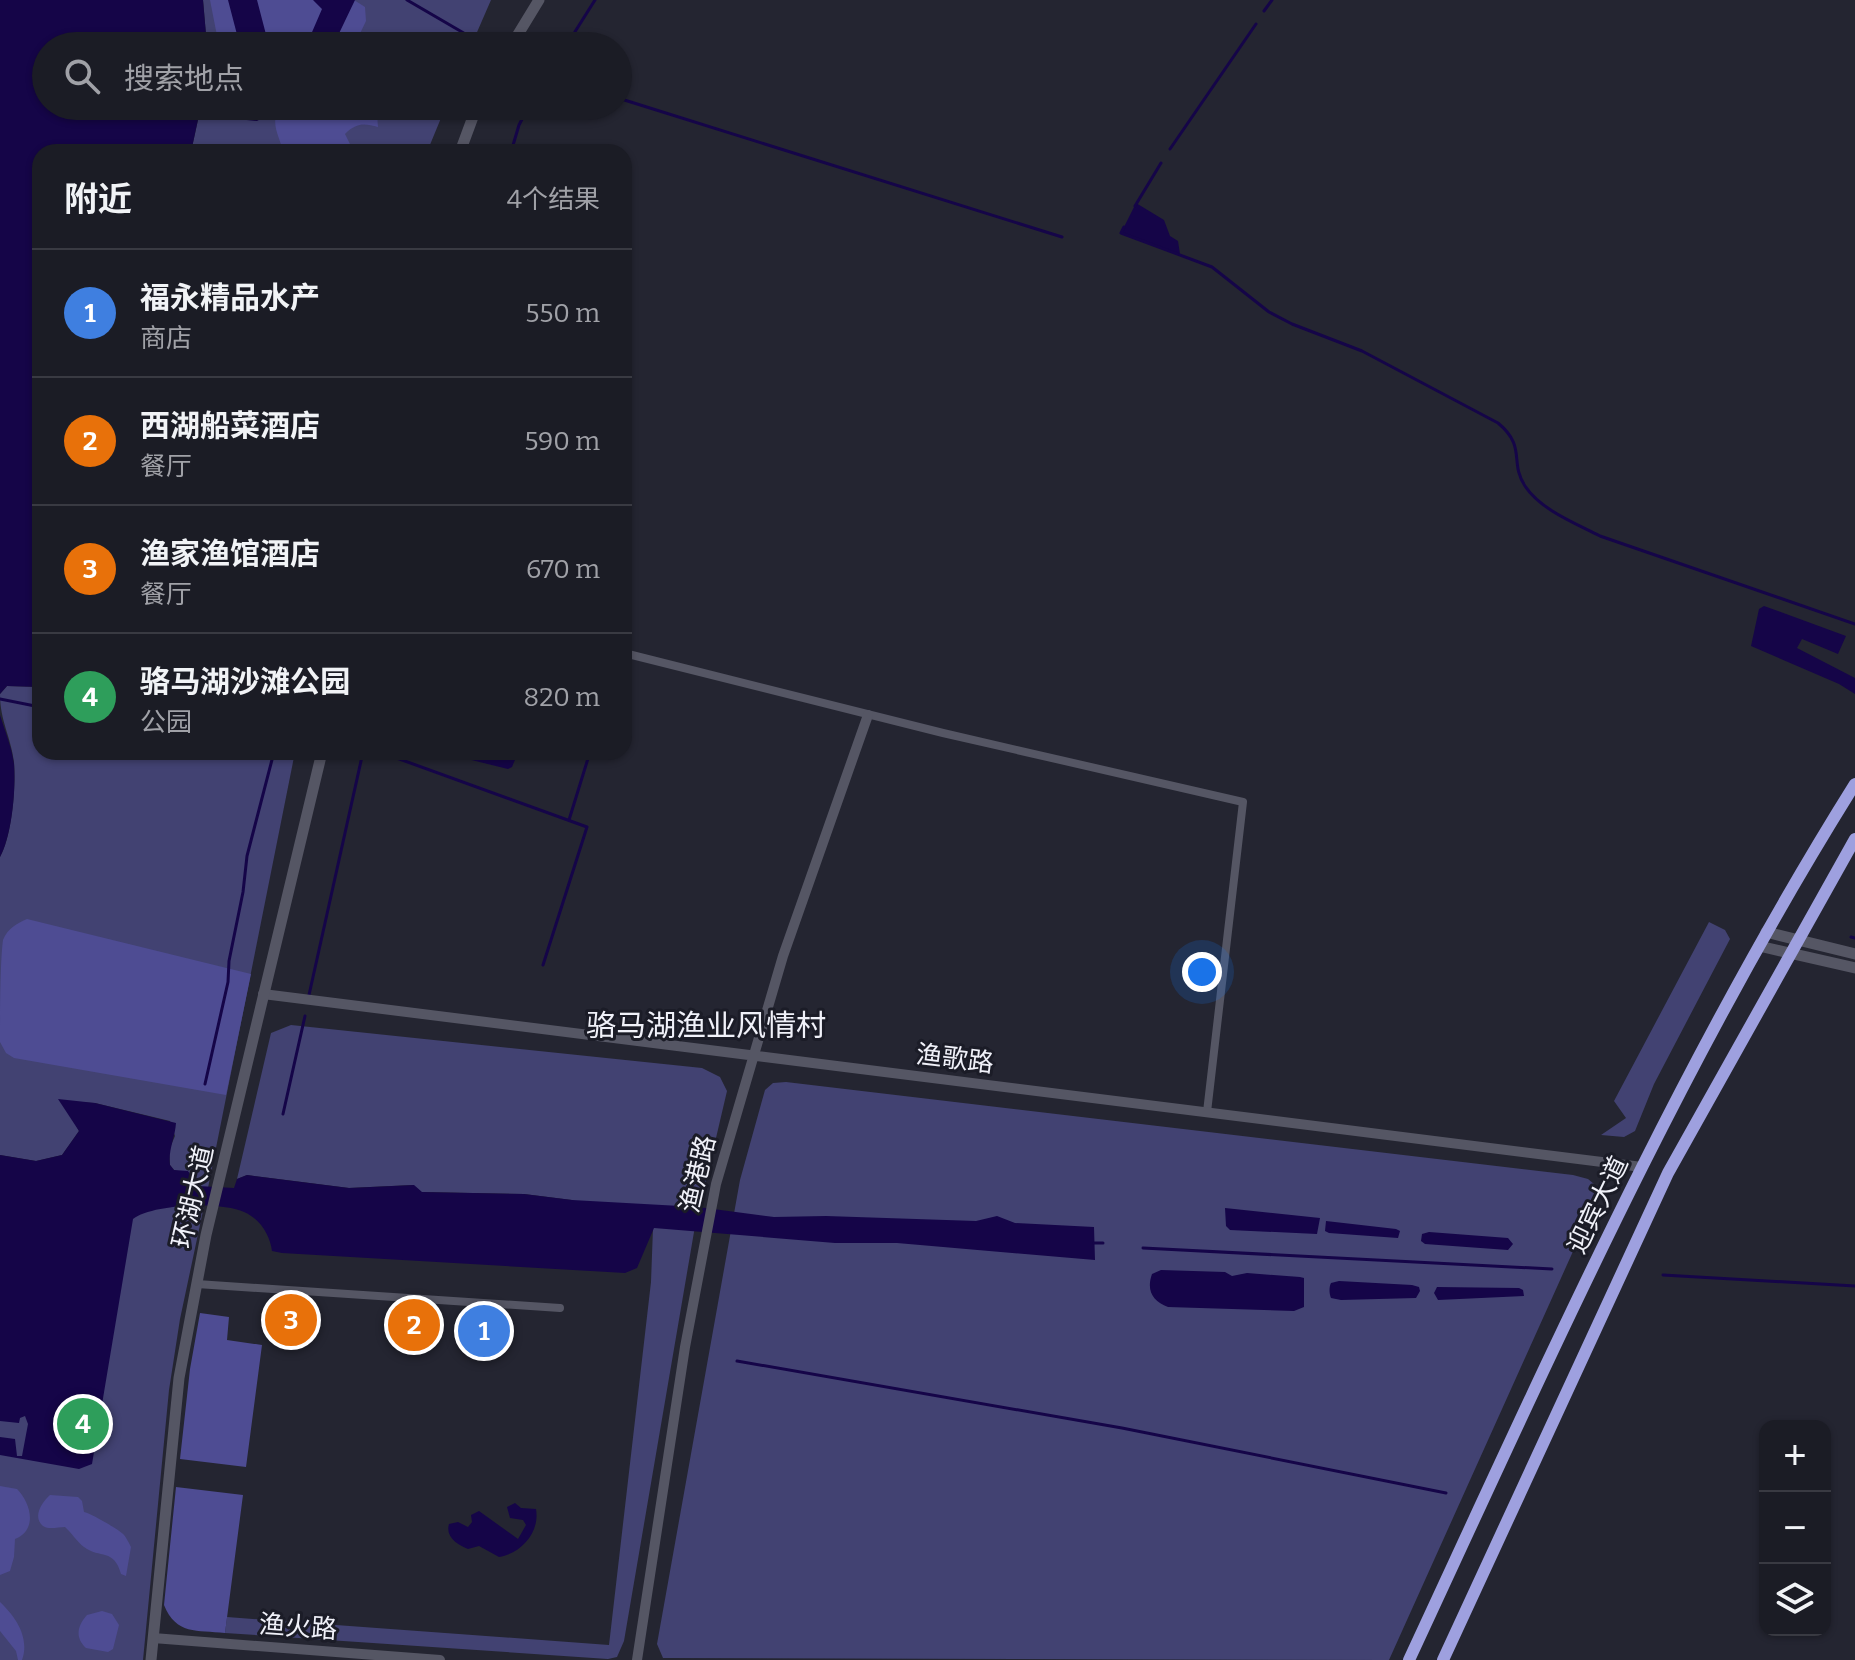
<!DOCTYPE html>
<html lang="zh">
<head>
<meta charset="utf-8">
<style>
	:root { --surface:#1b1c25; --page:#282932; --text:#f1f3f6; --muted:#a0a1a7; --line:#393a42; --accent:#efa73e }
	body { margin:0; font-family:Bitter,"Noto Sans SC",serif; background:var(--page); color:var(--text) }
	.controls { position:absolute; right:24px; bottom:24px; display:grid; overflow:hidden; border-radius:16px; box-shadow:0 2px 6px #0004 }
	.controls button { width:72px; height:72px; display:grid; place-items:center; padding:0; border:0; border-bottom:2px solid var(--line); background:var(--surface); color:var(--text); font:40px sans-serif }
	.you { position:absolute; left:1202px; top:972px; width:28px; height:28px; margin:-20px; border:6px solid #fff; border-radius:50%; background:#1a73e8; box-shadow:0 0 0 12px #1a73e833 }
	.badge { display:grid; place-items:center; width:52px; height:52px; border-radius:50%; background:var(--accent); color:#fff; font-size:26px; font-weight:700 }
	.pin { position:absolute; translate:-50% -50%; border:4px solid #fff; box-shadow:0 2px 8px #0006 }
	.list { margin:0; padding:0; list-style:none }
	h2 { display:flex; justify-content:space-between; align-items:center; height:104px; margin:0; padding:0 32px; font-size:34px }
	h2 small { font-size:26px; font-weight:400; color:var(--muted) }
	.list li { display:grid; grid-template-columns:52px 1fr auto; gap:24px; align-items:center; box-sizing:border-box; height:128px; padding:0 32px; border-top:2px solid var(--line) }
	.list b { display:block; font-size:30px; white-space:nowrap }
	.list p { margin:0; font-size:26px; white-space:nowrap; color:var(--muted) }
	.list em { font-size:26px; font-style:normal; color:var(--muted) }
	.icon { flex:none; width:44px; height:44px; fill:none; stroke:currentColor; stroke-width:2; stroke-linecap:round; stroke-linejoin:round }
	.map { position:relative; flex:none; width:1855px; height:1660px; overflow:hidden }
	.search { position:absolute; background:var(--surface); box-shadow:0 2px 6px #0004; left:32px; top:32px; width:600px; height:88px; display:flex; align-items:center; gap:20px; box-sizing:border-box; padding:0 28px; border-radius:44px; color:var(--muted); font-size:30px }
	.panel { position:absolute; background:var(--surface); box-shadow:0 2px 6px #0004; left:32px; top:144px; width:600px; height:616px; border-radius:24px }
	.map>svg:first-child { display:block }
	.green { fill:#424272 }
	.forest { fill:#4e4c93 }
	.water { fill:#150548 }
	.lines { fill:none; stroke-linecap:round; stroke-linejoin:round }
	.stream { stroke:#150548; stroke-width:3 }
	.minor { stroke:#555664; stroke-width:8 }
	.tertiary { stroke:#555664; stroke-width:10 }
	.secondary { stroke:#555664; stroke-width:11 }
	.trunk { stroke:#9ea0df; stroke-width:12 }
	.labels { text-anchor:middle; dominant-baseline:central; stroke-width:6; stroke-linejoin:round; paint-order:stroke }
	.street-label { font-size:26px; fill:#f0f1f9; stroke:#1b1c27 }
	.quarter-label { font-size:30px; fill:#f0f1f9; stroke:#1b1c27 }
</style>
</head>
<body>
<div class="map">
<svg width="1855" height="1660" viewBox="0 0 1855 1660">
	<rect width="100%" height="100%" fill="#242531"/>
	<path class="green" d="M203 0H491L471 46H207Z
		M201 106H446L427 152H191Z
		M7 686 40 687V752H295L208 1188 198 1187 192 1175 174 1170 170 1165 169 1150 175 1136 170 1121 95 1103 70 1102 66 1107 79 1131 62 1155 36 1161 0 1155V857C12 836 16 787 14 762 11 737 0 721 0 694Z
		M1709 922 1725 930 1730 939 1654 1084 1635 1131 1624 1137 1601 1135 1626 1118 1614 1101Z
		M291 1025 702 1068 720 1077 727 1091 694 1232 624 1641 617 1657 608 1659 225 1633 227 1617 609 1645 651 1282 653 1228 572 1200 524 1194 421 1192 413 1185 349 1188 247 1175 237 1179 271 1033Z
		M786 1082 1573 1175 1588 1179 1594 1184 1595 1199 1593 1207 1389 1660 663 1658 657 1644 740 1180 765 1090 773 1083Z
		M0 1175 204 1206 180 1319 169 1390 143 1660H0Z"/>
	<path class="forest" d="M210 0H354L365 7 366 21 354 46H219Z
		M283 106H367L377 114 378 127C364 123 356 123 345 134L350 144 369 152H283C280 136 267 119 283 106Z
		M27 919 251 974 226 1095 14 1058 6 1053 0 1042C0 1017 0 962 3 940 8 928 16 924 27 919Z
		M200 1313 229 1317 227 1340 262 1345 246 1467 180 1459 190 1369Z
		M0 1486 17 1489C31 1503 38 1530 15 1539L14 1557 10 1571 0 1575Z
		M176 1487 243 1495 225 1633C197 1630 176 1635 164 1605Z
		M50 1495 78 1497 82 1501 84 1512C90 1513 120 1530 124 1535 126 1537 130 1545 131 1547L126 1576 121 1574C114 1548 100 1559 84 1547 77 1542 72 1533 65 1527 58 1527 49 1530 43 1526 32 1517 42 1502 50 1495Z
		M0 1602C16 1617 30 1638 22 1660H18L16 1651 0 1631Z
		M102 1611 112 1614 119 1625 113 1649 108 1652 86 1648C75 1638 77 1626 87 1615Z"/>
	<path class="water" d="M0 0H203L207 46H46V106H201V110L256 116 260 106H265L264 117 257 121 199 115 191 152H40V687L7 686 0 694Z
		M228 0H257L269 46H240Z
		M313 0H355L333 46H306L322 9Z
		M1136 203 1164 220 1170 236 1178 241 1180 254 1121 233Z
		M1764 606 1846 636 1838 654 1802 639 1797 648 1855 678V694L1839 684 1751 646 1759 609Z
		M0 715C5 731 12 748 14 764 16 789 12 835 0 857Z
		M439 752H515L517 755 512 767 508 769Z
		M58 1099 95 1103 176 1123C175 1138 168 1150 170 1165L174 1170 188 1171 198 1186 234 1188 237 1179 247 1175 349 1188 414 1185 422 1192 524 1194 572 1200 698 1207 774 1217 826 1216 976 1221 997 1216 1015 1223 1094 1227 1095 1260 897 1243H835L654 1228 637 1268 625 1273 282 1253 272 1251C270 1235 260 1219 244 1212 222 1201 151 1204 133 1219L92 1464 79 1469 0 1455V1437L15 1439 17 1456H22L28 1424 25 1416 20 1418 19 1423 0 1421V1155L36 1161 62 1155 79 1131Z
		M1225 1208 1320 1218 1317 1234 1230 1230 1226 1226Z
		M1326 1221 1396 1229 1400 1231 1398 1238 1329 1233 1325 1231Z
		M1429 1232 1508 1238 1513 1244 1508 1250 1425 1244 1421 1241 1422 1234Z
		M1161 1270 1225 1272 1232 1276 1247 1273 1300 1277 1304 1278V1307L1294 1311 1168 1307C1153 1301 1146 1291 1152 1274Z
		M1339 1281 1412 1285 1419 1287 1420 1291 1416 1298 1341 1300 1331 1298C1329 1293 1329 1287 1331 1283Z
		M1437 1287 1519 1288 1523 1290 1524 1296 1438 1300 1434 1293Z
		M515 1503 521 1508 536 1509C540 1532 522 1553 499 1557L479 1546 468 1549C458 1545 445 1537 449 1524L458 1522 468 1527 472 1522 471 1515 479 1511 518 1539 526 1525 523 1520 510 1518 507 1507Z"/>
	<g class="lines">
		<path class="stream" d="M407 0 486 46
			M1264 11 1272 0
			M566 46 595 0
			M618 98 1062 237
			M1170 149 1256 24
			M511 152 519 125 529 106
			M1135 206 1161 163
			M1124 227 1121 233 1212 267 1269 312 1292 324 1362 351 1498 423C1527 447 1509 462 1525 486 1541 510 1575 523 1600 536L1855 624
			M0 699 40 707
			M380 752 587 827 543 965
			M569 820 590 752
			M1851 937 1855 938
			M309 995 363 752
			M205 1084 228 982 229 961 243 892 247 856 274 752
			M283 1114 305 1016
			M1094 1243H1103
			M1143 1248 1552 1269
			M1663 1275 1855 1286
			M737 1361 1122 1428 1446 1493"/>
		<path class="minor" d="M624 653 943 733 1243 802 1207 1112
			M197 1284 560 1308"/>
		<path class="tertiary" d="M263 994 1642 1167
			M153 1638 440 1660
			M637 1660 685 1347 716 1184 783 956 868 715"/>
		<path class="secondary" d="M511 46 539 0
			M460 152 477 106
			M1766 932 1855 954
			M1759 946 1855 968
			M151 1660 179 1378 206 1235 322 752"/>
		<path class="trunk" d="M1409 1660C1547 1363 1680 1063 1855 784
			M1443 1660 1668 1173 1855 839"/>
	</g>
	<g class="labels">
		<g class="street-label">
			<text transform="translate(955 1059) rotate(7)">渔歌路</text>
			<text transform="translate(698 1174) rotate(-77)">渔港路</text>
			<text transform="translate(193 1197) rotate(-77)">环湖大道</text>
			<text transform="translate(1598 1205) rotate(-64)">迎宾大道</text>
			<text transform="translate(298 1627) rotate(4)">渔火路</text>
		</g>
		<g class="quarter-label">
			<text x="706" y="1026">骆马湖渔业风情村</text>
		</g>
	</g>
</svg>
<div class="controls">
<button>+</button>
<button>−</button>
<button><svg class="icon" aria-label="layers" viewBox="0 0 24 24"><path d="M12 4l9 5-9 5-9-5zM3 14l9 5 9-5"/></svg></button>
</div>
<div class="you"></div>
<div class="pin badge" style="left:484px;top:1331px;background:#3f7fe0">1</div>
<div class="pin badge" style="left:414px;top:1325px;background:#e8710a">2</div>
<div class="pin badge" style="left:291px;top:1320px;background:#e8710a">3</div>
<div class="pin badge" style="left:83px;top:1424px;background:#2e9e5b">4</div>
<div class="search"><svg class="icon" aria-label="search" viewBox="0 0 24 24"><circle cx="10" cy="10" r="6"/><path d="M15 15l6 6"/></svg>搜索地点</div>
<section class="panel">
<h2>附近<small>4个结果</small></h2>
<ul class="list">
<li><span class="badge" style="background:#3f7fe0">1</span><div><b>福永精品水产</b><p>商店</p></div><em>550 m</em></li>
<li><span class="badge" style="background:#e8710a">2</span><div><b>西湖船菜酒店</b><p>餐厅</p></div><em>590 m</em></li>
<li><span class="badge" style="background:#e8710a">3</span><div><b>渔家渔馆酒店</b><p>餐厅</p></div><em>670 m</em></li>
<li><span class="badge" style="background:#2e9e5b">4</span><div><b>骆马湖沙滩公园</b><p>公园</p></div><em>820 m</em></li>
</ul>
</section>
</div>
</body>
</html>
